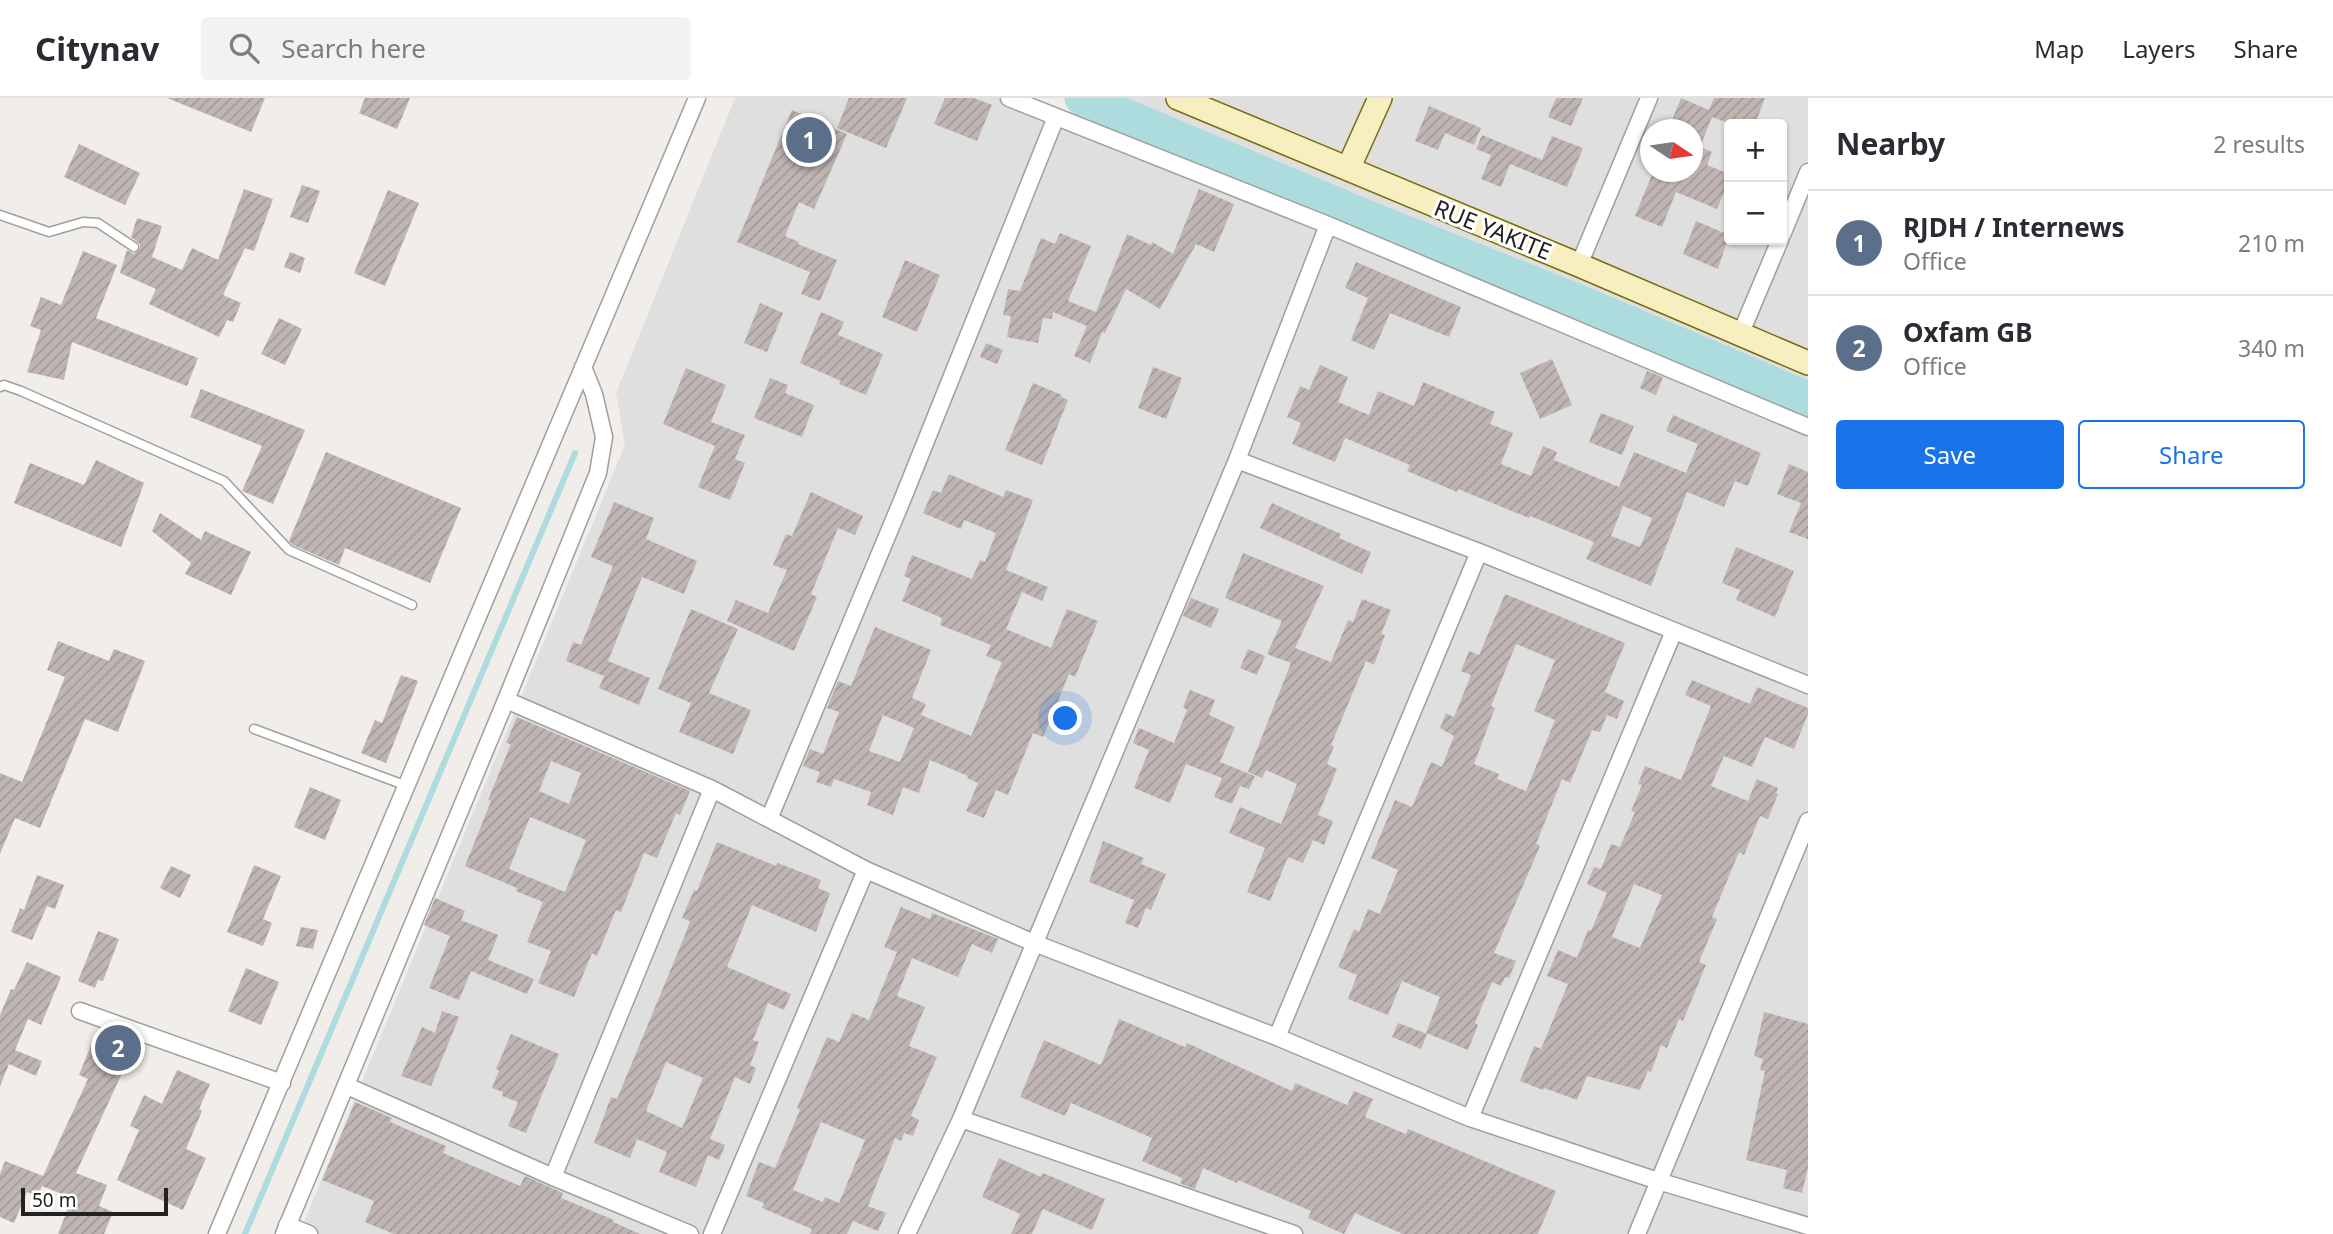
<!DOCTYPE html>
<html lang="en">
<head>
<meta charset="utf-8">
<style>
	:root { --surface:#fff; --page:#f2f2f3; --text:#2b2b33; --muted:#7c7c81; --line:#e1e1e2; --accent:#1a73e8 }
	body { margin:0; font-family:"Noto Sans",sans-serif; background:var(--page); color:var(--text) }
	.controls { position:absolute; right:21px; top:21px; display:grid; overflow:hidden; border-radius:7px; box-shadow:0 2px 5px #0004 }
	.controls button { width:63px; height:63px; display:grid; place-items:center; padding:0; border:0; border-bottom:2px solid var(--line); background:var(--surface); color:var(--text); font:35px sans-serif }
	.compass { position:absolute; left:1640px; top:21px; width:63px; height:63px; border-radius:50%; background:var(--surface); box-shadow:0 2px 5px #0004; rotate:103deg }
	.scale { position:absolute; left:21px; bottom:18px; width:147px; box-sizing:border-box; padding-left:7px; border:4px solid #222; border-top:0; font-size:19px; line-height:24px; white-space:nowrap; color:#222; -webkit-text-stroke:5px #fff; paint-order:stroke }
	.you { position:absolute; left:1066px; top:621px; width:24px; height:24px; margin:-18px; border:5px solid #fff; border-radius:50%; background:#1a73e8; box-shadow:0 0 0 10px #1a73e833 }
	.badge { display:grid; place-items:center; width:46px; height:46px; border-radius:50%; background:var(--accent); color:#fff; font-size:23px; font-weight:700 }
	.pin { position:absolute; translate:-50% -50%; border:4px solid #fff; box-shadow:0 2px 7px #0006 }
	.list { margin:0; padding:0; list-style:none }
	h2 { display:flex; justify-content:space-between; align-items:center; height:91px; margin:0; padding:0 28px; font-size:30px }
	h2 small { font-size:23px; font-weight:400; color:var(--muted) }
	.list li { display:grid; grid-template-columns:46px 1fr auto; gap:21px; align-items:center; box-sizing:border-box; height:105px; padding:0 28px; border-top:2px solid var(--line) }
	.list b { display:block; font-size:26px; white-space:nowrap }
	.list p { margin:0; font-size:23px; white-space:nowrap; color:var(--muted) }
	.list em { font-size:23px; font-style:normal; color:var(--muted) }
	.actions { display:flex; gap:14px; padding:21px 28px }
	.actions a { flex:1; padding:16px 0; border:2px solid var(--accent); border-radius:7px; text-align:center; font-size:24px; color:var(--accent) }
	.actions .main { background:var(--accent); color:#fff }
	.icon { flex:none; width:38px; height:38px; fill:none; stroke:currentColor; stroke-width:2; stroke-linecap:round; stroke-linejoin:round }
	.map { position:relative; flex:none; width:1808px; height:1136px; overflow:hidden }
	header { display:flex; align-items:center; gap:42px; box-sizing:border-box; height:98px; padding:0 35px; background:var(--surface); border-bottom:2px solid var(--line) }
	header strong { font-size:33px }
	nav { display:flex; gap:38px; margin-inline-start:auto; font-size:24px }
	.search { width:490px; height:63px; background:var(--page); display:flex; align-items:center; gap:18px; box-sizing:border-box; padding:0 24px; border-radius:7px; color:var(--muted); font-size:26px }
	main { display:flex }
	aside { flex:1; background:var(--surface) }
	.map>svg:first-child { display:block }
	.residential { fill:#e0dfdf; fill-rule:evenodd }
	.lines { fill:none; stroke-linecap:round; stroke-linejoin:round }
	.stream { stroke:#acdcdd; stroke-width:6 }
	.river { stroke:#acdcdd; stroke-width:35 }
	.building { fill:url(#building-hatch); fill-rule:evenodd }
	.lane-casing { stroke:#9f9f9f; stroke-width:11 }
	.street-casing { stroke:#9f9f9f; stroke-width:19 }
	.secondary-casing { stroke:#786d09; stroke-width:26 }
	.lane { stroke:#fff; stroke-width:8 }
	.street { stroke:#fff; stroke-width:16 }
	.secondary { stroke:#f8efc1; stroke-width:23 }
	.labels { text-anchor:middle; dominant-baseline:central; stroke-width:6; stroke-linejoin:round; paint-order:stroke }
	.street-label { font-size:23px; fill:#222; stroke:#fff }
</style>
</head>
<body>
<header>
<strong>Citynav</strong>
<div class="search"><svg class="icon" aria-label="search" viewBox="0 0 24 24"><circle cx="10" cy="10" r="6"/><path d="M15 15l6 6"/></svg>Search here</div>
<nav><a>Map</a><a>Layers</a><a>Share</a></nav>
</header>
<main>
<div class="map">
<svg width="1808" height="1136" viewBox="0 0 1808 1136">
	<defs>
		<pattern id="building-hatch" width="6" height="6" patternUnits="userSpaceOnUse" patternTransform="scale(1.75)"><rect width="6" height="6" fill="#bfb5b2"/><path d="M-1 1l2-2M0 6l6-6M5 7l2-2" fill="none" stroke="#a49b99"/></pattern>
	</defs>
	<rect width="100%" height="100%" fill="#f1ede9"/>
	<path class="residential" d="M735 0H1024L1091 28 1115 0H1808V1136H299L625 347 616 295ZM1729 26H1782V142H1729ZM1650 32H1692V74H1650Z"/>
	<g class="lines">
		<path class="stream" d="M245 1136 575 355"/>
		<path class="river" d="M1082 0 1375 123 1567 199 1808 301"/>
	</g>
	<path class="building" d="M167 0H265L251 34Z
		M365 0H410L397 31 359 15Z
		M849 0H907L886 50 837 30Z
		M945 0H974L992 7 977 43 934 26Z
		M1556 0H1583L1571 28 1548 19Z
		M1681 0 1709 12 1714 0H1765L1755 26H1730L1712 19 1700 49 1712 54 1707 67 1729 76V94L1725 92 1717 111 1676 94 1662 129 1635 118 1653 74H1692V32H1668Z
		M1429 8 1481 30 1474 47 1445 35 1438 52 1415 43Z
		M792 12 847 36 814 111 799 104 785 138 799 144 798 146 837 162 820 203 801 196 810 174 737 144Z
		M1482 37 1542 62 1552 38 1583 50 1567 89 1510 66 1501 89 1481 81 1491 57 1476 51Z
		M79 46 140 75 125 107 64 79Z
		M302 87 320 93 308 125 290 119Z
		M244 91 273 101 254 153 245 150 223 197 241 205 233 224 227 222 219 239 149 206 156 191 120 175 127 152 134 156 140 150V146L131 139 137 120 162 128 152 159 182 172 192 150 218 162Z
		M1199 91 1234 106 1214 154 1196 146 1160 211 1126 191 1105 235 1102 234 1090 265 1074 258 1087 228 1053 214 1052 221 1043 220 1038 245 1007 239 1011 218 1003 217 1008 191 1020 193 1041 140 1055 146 1060 135 1091 148 1068 203 1096 214 1127 136 1151 147 1152 144 1173 156Z
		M388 92 419 105 385 188 354 175Z
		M1696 123 1729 137 1718 171 1683 156Z
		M83 153 117 167 96 220 198 260 187 288 72 244 64 282 27 274 41 232 30 228 41 199 61 207Z
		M290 154 305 160 300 175 284 169Z
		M905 162 940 177 917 234 882 219Z
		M1356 164 1461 209 1449 239 1390 215 1374 252 1351 242 1368 200 1345 190Z
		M760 205 783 215 767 254 744 245Z
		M821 214 844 224 838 237 883 256 866 297 839 286 841 283 800 265Z
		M279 220 302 231 285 267 261 256Z
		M986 245 1003 252 997 266 980 259Z
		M1552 261 1572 307 1540 321 1520 275Z
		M1320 267 1348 279 1338 304 1369 317 1378 293 1414 308 1423 284 1495 314 1490 326 1513 335 1501 366 1531 378 1543 348 1557 354 1554 362 1619 389 1634 354 1686 375 1698 346 1666 333 1673 317 1761 355 1748 388 1735 383 1724 409 1687 394 1651 488 1586 461 1594 444 1530 418 1529 420 1458 391 1457 394 1407 373 1410 367 1345 340 1335 364 1292 346 1301 325 1287 319 1300 288 1309 292ZM1623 408 1652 420 1640 449 1611 438Z
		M1153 269 1182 280 1166 321 1138 310Z
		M686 270 726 287 711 324 745 337 735 361 745 365 730 402 698 389 715 348 663 326Z
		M1647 273 1663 279 1656 297 1640 290Z
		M770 280 788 287 785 295 814 307 802 339 754 320Z
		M1033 285 1062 297 1061 299 1068 302 1042 367 1005 352Z
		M201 291 305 332 273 406 242 393 262 348 190 319Z
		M1601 315 1634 328 1622 357 1589 344Z
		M326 354 461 410 430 485 345 450 339 467 293 447 289 443Z
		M96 362 144 385 121 449 14 405 30 365 84 387Z
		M1789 366 1808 374V441L1789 434 1801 405 1777 396Z
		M949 376 1003 399 1006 392 1033 402 1006 472 1048 489 1042 503 1022 494 1006 531 1051 550 1067 511 1098 523 1075 579 1069 576 1043 639 1033 635 1008 697 996 692 984 720 966 713 978 685 967 680 968 678 930 662 919 695 903 689 893 717 867 707 871 694 834 681 831 689 816 684 820 674 803 668 810 651 823 656 839 614 827 610 838 583 851 588 875 529 931 552 912 600 926 606 921 617 971 638 1002 564 986 558 991 547 940 527 942 520 902 503 911 481 904 478 912 457 972 481 980 462 985 464 996 435 964 422 961 431 923 415 933 392 941 395ZM883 617 914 630 900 664 869 653Z
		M811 394 863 418 855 437 838 430 811 496 817 499 794 553 727 523 736 502 768 515 787 472 773 467 786 436 792 438Z
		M614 404 654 420 646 441 697 463 684 496 642 479 608 563 650 580 639 607 599 590 604 578 566 563 573 544 581 547 613 468 591 459Z
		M1272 405 1341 436 1339 440 1371 454 1362 476 1260 430Z
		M160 415 201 442 205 433 251 454 231 497 185 476 191 465 152 433Z
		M1736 449 1794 473 1775 519 1736 502 1740 492 1722 485Z
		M1243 455 1324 488 1295 550 1331 564 1348 522 1353 524 1362 501 1391 512 1381 536 1385 537 1374 567 1366 563 1331 647 1334 648 1327 666 1337 671 1318 717 1333 723 1324 747 1313 742 1303 765 1288 759 1270 803 1247 794 1265 750 1229 735 1240 709 1281 726 1297 686 1266 672 1262 680 1248 674 1291 565 1267 556 1282 523 1225 500Z
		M1505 496 1625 545 1605 594 1624 603 1617 621 1607 617 1600 634 1592 632 1570 685 1562 681 1536 746 1540 748 1494 855 1516 863 1509 880 1505 879 1501 888 1492 884 1475 925 1478 927 1468 952 1426 935 1440 899 1402 883 1388 917 1348 901 1357 877 1338 869 1354 831 1359 834 1368 811 1380 816 1398 772 1371 760 1395 702 1412 709 1431 664 1442 669 1454 638 1440 630 1446 615 1454 619 1471 577 1461 573 1469 553 1479 557ZM1516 546 1555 562 1534 613 1555 622 1526 693 1497 681 1499 676 1474 666 1495 610 1491 608Z
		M1191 500 1219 511 1211 530 1183 518Z
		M691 511 738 531 709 595 751 612 733 656 679 634 691 605 658 591Z
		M58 543 109 563 114 551 145 563 118 634 85 621 40 730 15 720 0 756V675L22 684 65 579 47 572Z
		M1248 551 1265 558 1257 577 1240 570Z
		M401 577 418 583 386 665 361 655 375 622 382 625Z
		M1692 582 1750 606 1757 589 1808 610V616L1794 651 1765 639 1752 669 1724 658 1711 688 1748 703 1757 681 1778 690 1776 695 1778 696 1768 721 1760 718 1744 757 1739 754 1712 819 1717 821 1699 864 1706 867 1683 923 1679 921 1667 950 1661 947 1651 974 1648 973 1640 992 1587 978 1577 1002 1544 990 1543 992 1520 983 1534 948 1541 951 1568 886 1547 878 1558 852 1577 860 1588 832 1591 833 1607 795 1587 786 1594 769 1601 771 1611 746 1620 749 1635 714 1631 713 1642 687 1638 686 1645 668 1681 682 1711 608 1685 597ZM1634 786 1662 797 1640 850 1612 839Z
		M1190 592 1215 602 1209 617 1235 629 1220 664 1255 678 1249 691 1240 688 1232 706 1214 699 1222 680 1186 666 1170 705 1134 690 1149 652 1133 645 1139 630 1174 645 1187 612 1183 609Z
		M517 619 690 693 680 717 676 715 657 760 644 755 621 814 616 812 597 858 592 855 574 899 538 885 551 853 527 844 543 804 516 793 517 790 465 768 491 703 488 702 511 646 506 645ZM551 663 581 675 569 706 539 693ZM530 719 586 742 565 794 509 771Z
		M310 689 341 702 325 742 294 729Z
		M1103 743 1144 760 1141 766 1166 776 1151 812 1146 810 1138 830 1125 825 1134 802 1089 784Z
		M717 744 776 768 778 765 821 782 818 790 830 795 816 834 752 807 727 869 791 896 784 912 768 905 753 942 759 944 750 967 756 970 750 986 735 979 710 1041 725 1047 719 1062 708 1057 696 1089 659 1074 667 1054 637 1041 630 1060 594 1045 611 999 617 1001 685 837 690 823 682 820 694 792 697 793ZM666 964 703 980 682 1030 646 1013Z
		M254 767 281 778 263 821 272 825 263 848 227 834Z
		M171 768 191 777 180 800 160 790Z
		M37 777 64 787 55 811 47 808 32 842 11 834 20 810 24 812Z
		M435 800 465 813 461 822 498 837 488 862 534 881 527 896 471 873 459 902 429 890 450 838 424 827Z
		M901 809 930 821 932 815 998 841 992 855 972 846 958 879 912 860 897 898 925 909 909 948 937 959 911 1018 919 1022 913 1038 904 1035 901 1043 895 1040 868 1108 886 1115 878 1133 853 1123 847 1136H810L812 1131 762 1110 764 1105 746 1098 759 1064 775 1070 800 1012 797 1010 827 939 839 944 852 915 869 922 897 854 884 849ZM821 1024 865 1042 839 1105 825 1099 823 1104 793 1092Z
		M301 829 318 832 313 851 296 848Z
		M98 833 119 841 103 883 98 882 95 890 78 883Z
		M27 864 61 879 41 927 28 921 15 952 42 963 36 978 9 966 0 988V917L11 891 14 892Z
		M246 870 279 884 261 927 228 913Z
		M442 913 459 919 431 988 401 978 422 929 435 935Z
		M1764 914 1808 926V1069L1802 1095 1783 1090 1787 1072 1746 1062 1765 973 1760 972 1763 961 1754 958Z
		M1119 921 1185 949 1187 945 1292 993 1295 985 1347 1007 1354 993 1373 1001 1365 1019 1406 1036 1408 1031 1556 1093 1538 1136H1403L1355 1115 1344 1136 1308 1120 1311 1113 1238 1082 1237 1085 1203 1070 1195 1091 1189 1089 1180 1085 1182 1080 1142 1063 1152 1040 1071 1005 1065 1018 1020 999 1044 942 1101 967Z
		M1398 925 1427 936 1421 951 1392 939Z
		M511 936 559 956 526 1035 508 1028 518 1004 502 998 503 994 492 990 499 972 496 971Z
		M92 945 129 960 76 1075 107 1087 99 1108 113 1114 104 1136H58L72 1100 42 1088 38 1098 27 1094 14 1125 0 1119V1076L5 1063 43 1078 88 981 79 977Z
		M177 972 210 986 199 1011 202 1013 186 1051 206 1060 183 1112 117 1082 139 1032 130 1028 144 997 162 1006Z
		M355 1004 392 1020 390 1024 446 1048 443 1055 520 1088 525 1078 563 1095 561 1100 614 1122 613 1124 640 1136H394L365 1124 374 1103 322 1082Z
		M999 1060 1041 1079 1043 1075 1105 1101 1092 1132 1043 1111 1032 1136H1011L1020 1116 982 1099Z"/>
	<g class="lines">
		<g class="lane-casing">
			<path id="lane" d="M0 117 49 134 83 124 98 125 134 149
				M0 289 4 287 21 293 224 383 289 452 412 507
				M254 631 407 688"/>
		</g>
		<g class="street-casing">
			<path id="street" d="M1009 0 1328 127 1808 329
				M1782 137 1808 74
				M1579 167 1649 0
				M1740 237 1780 142
				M1237 362 1479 454 1808 587
				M506 602 712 691 866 772 1034 845 1277 939 1470 1020 1658 1083 1808 1128
				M769 721 903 400 1056 19
				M80 913 282 985
				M1277 939 1479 454
				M347 988 553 1079 690 1136
				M1470 1020 1674 533
				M961 1021 1294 1136
				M553 1079 712 691
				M287 1127 309 1136
				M217 1136 697 0
				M284 1136 506 602 598 375 604 339 594 296 583 269
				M712 1136 866 772
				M907 1136 961 1021 1237 362 1328 127
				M1637 1136 1808 723"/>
		</g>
		<g class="secondary-casing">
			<path id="secondary" d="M1178 0 1579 167 1808 265
				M1348 71 1380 0"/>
		</g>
		<use href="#lane" class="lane"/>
		<use href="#street" class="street"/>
		<use href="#secondary" class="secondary"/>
	</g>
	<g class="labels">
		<g class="street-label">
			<text transform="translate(1493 131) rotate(22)">RUE YAKITE</text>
		</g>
	</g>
</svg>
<div class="controls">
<button>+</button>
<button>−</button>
</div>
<svg class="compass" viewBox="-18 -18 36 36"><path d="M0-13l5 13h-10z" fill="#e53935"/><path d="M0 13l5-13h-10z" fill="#7c7c81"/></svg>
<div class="scale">50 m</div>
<div class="you"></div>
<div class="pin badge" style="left:809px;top:42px;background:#5c6f8a">1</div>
<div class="pin badge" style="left:118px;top:950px;background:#5c6f8a">2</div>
</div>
<aside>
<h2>Nearby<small>2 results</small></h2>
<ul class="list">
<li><span class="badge" style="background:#5c6f8a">1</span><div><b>RJDH / Internews</b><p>Office</p></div><em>210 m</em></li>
<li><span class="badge" style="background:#5c6f8a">2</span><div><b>Oxfam GB</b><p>Office</p></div><em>340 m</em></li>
</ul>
<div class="actions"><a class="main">Save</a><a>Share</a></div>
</aside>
</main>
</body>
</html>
